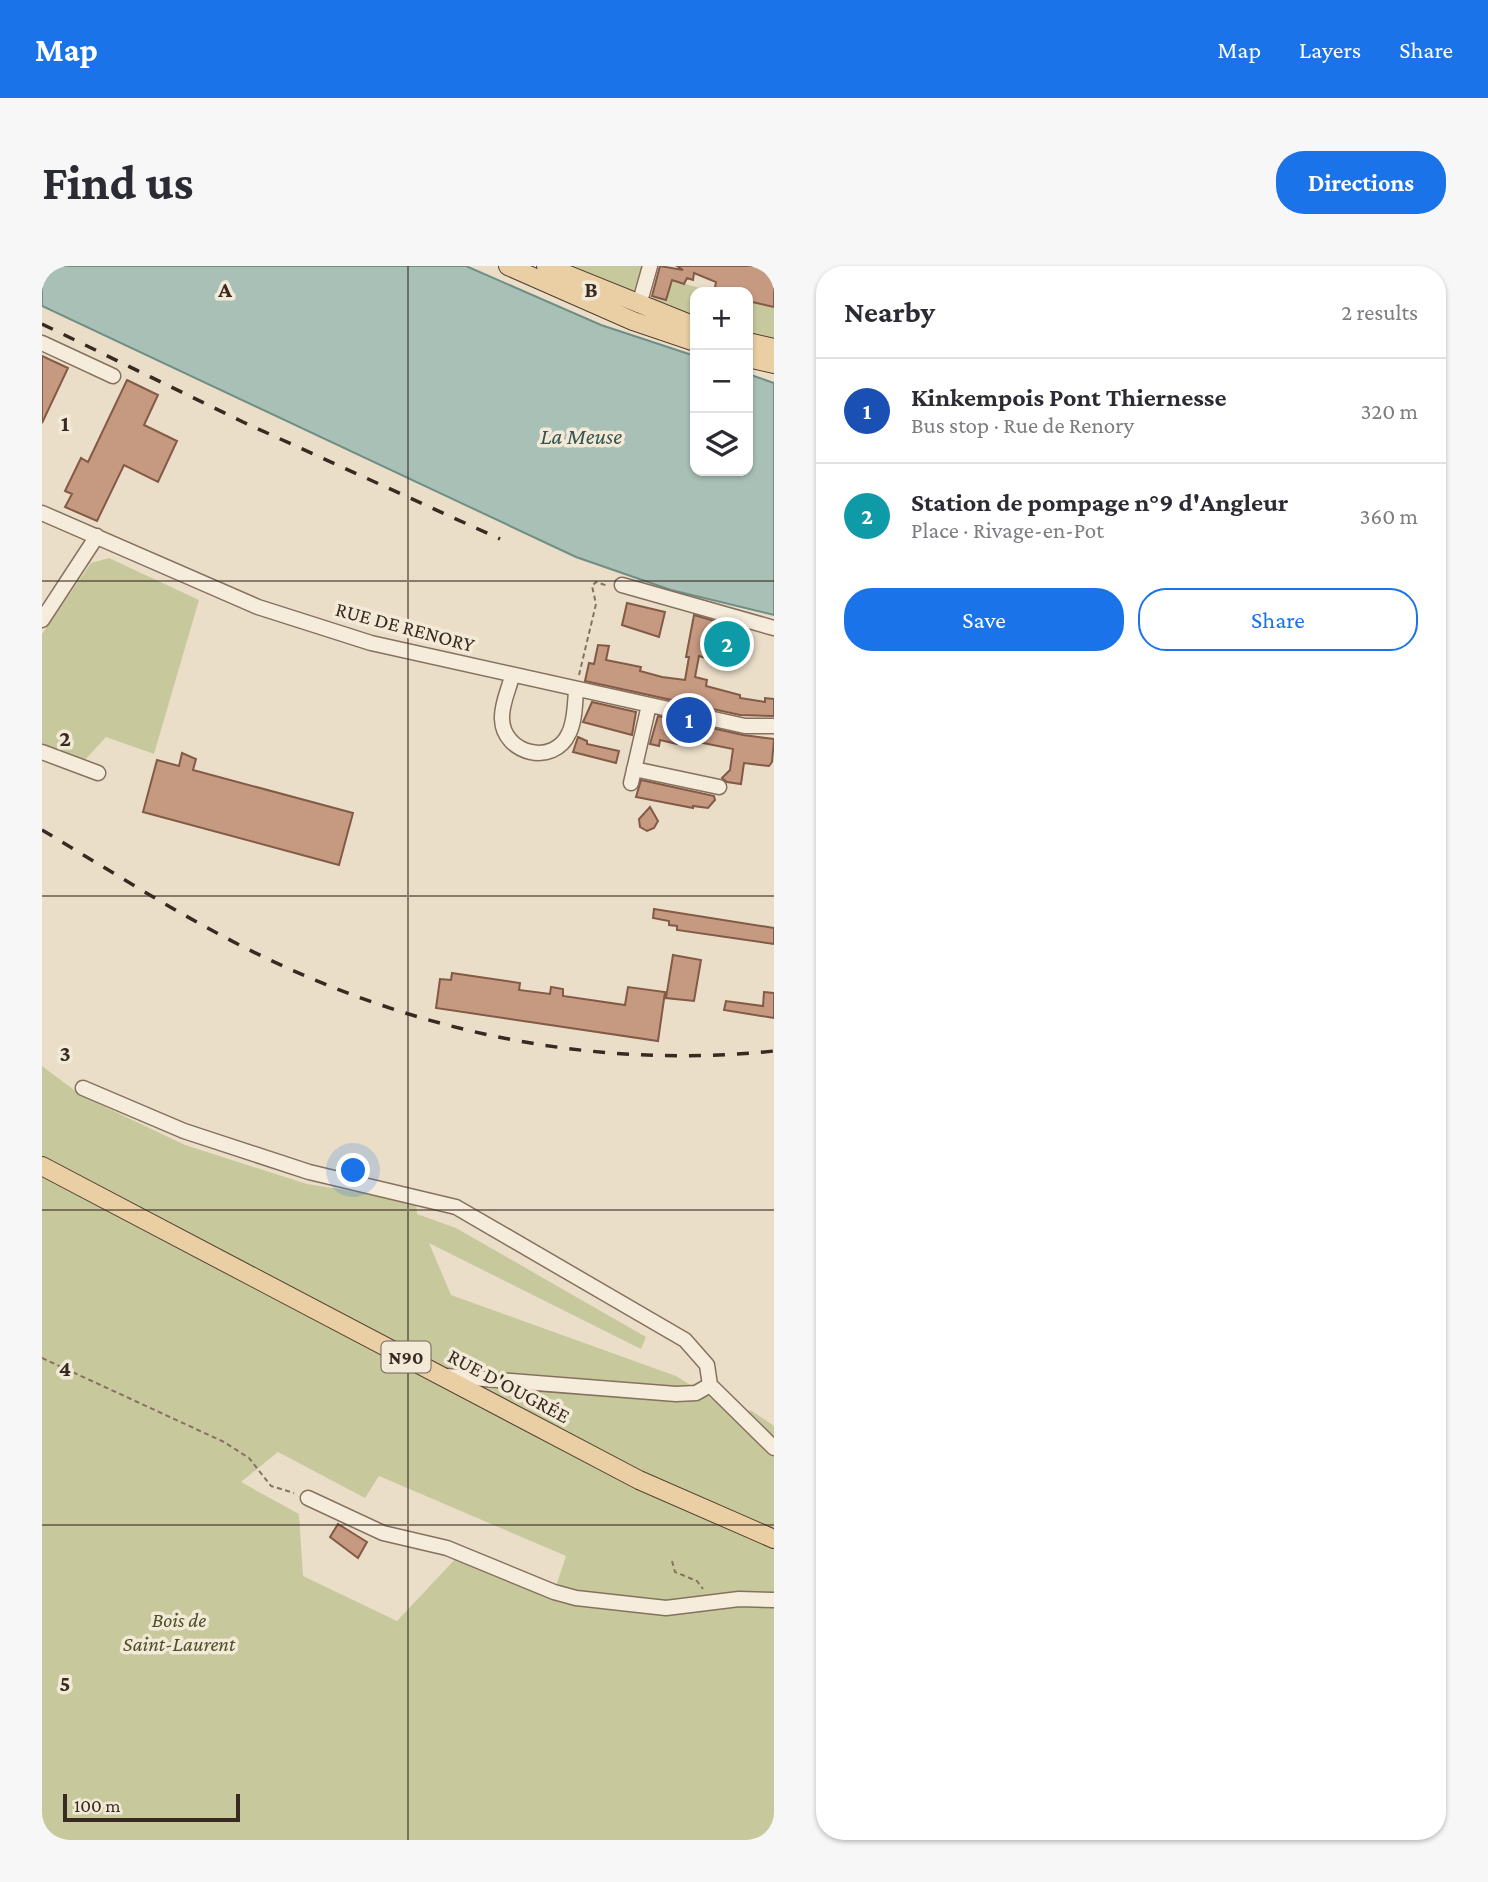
<!DOCTYPE html>
<html lang="en">
<head>
<meta charset="utf-8">
<style>
	:root { --surface:#fff; --page:#f7f7f7; --text:#2b2b33; --muted:#7c7c81; --line:#e1e1e2; --accent:#1a73e8 }
	body { margin:0; font-family:"Crimson Pro",serif; background:var(--page); color:var(--text) }
	.controls { position:absolute; right:21px; top:21px; display:grid; overflow:hidden; border-radius:14px; box-shadow:0 2px 5px #0004 }
	.controls button { width:63px; height:63px; display:grid; place-items:center; padding:0; border:0; border-bottom:2px solid var(--line); background:var(--surface); color:var(--text); font:35px sans-serif }
	.scale { position:absolute; left:21px; bottom:18px; width:177px; box-sizing:border-box; padding-left:7px; border:4px solid #382a21; border-top:0; font-size:19px; line-height:24px; white-space:nowrap; color:#382a21; -webkit-text-stroke:5px #f3e9d7; paint-order:stroke }
	.you { position:absolute; left:312px; top:905px; width:24px; height:24px; margin:-18px; border:5px solid #fff; border-radius:50%; background:#1a73e8; box-shadow:0 0 0 10px #1a73e833 }
	.badge { display:grid; place-items:center; width:46px; height:46px; border-radius:50%; background:var(--accent); color:#fff; font-size:23px; font-weight:700 }
	.pin { position:absolute; translate:-50% -50%; border:4px solid #fff; box-shadow:0 2px 7px #0006 }
	.list { margin:0; padding:0; list-style:none }
	h2 { display:flex; justify-content:space-between; align-items:center; height:91px; margin:0; padding:0 28px; font-size:30px }
	h2 small { font-size:23px; font-weight:400; color:var(--muted) }
	.list li { display:grid; grid-template-columns:46px 1fr auto; gap:21px; align-items:center; box-sizing:border-box; height:105px; padding:0 28px; border-top:2px solid var(--line) }
	.list b { display:block; font-size:26px; white-space:nowrap }
	.list p { margin:0; font-size:23px; white-space:nowrap; color:var(--muted) }
	.list em { font-size:23px; font-style:normal; color:var(--muted) }
	.actions { display:flex; gap:14px; padding:21px 28px }
	.actions a { flex:1; padding:16px 0; border:2px solid var(--accent); border-radius:28px; text-align:center; font-size:24px; color:var(--accent) }
	.actions .main { background:var(--accent); color:#fff }
	.icon { flex:none; width:38px; height:38px; fill:none; stroke:currentColor; stroke-width:2; stroke-linecap:round; stroke-linejoin:round }
	.map { position:relative; flex:none; width:732px; height:1574px; overflow:hidden; border-radius:28px }
	header { display:flex; align-items:center; gap:42px; box-sizing:border-box; height:98px; padding:0 35px; background:var(--accent); color:#fff }
	header strong { font-size:33px }
	nav { display:flex; gap:38px; margin-inline-start:auto; font-size:24px }
	.intro { display:flex; align-items:center; justify-content:space-between; box-sizing:border-box; height:168px; padding:0 42px }
	h1 { margin:0; font-size:49px }
	.button { padding:18px 32px; border-radius:28px; background:var(--accent); color:#fff; font-size:24px; font-weight:700 }
	main { display:flex; gap:42px; padding:0 42px }
	aside { flex:1; background:var(--surface); border-radius:28px; box-shadow:0 2px 5px #0004 }
	.map>svg:first-child { display:block }
	.green { fill:#c7c99d; fill-rule:evenodd }
	.water { fill:#a9c0b7; stroke:#708e84; stroke-width:2 }
	.building { fill:#c69981; stroke:#835a46; stroke-width:2 }
	.lines { fill:none; stroke-linecap:round; stroke-linejoin:round }
	.minor-casing { stroke:#86715f; stroke-width:17 }
	.major-casing { stroke:#544032; stroke-width:20 }
	.path { stroke:#86715f; stroke-width:2; stroke-dasharray:5 3.5; stroke-linecap:butt }
	.minor { stroke:#f6ecdb; stroke-width:14 }
	.major { stroke:#ebcfa4; stroke-width:18 }
	.rail { stroke:#382a21; stroke-width:3.5; stroke-dasharray:12 12; stroke-linecap:butt }
	.grid { fill:none; stroke:#382a21; stroke-width:2; stroke-opacity:0.55 }
	.labels { text-anchor:middle; dominant-baseline:central; stroke-width:7; stroke-linejoin:round; paint-order:stroke }
	.shield { fill:#f3e9d7; stroke:#706358; stroke-width:2 }
	.shield-label { font-size:19px; font-weight:bold; fill:#382a21 }
	.street-label { font-size:21px; fill:#382a21; stroke:#f3e9d7 }
	.park-label { font-size:21px; font-style:italic; fill:#4b5229; stroke:#f3e9d7 }
	.water-label { font-size:23px; font-style:italic; fill:#325651; stroke:#f3e9d7 }
	.grid-label { font-size:23px; text-anchor:middle; font-weight:bold; fill:#382a21; stroke:#f3e9d7; stroke-width:7; stroke-linejoin:round; paint-order:stroke }
</style>
</head>
<body>
<header>
<strong>Map</strong>
<nav><a>Map</a><a>Layers</a><a>Share</a></nav>
</header>
<div class="intro"><h1>Find us</h1><a class="button">Directions</a></div>
<main>
<div class="map">
<svg width="732" height="1574" viewBox="0 0 732 1574">
	<rect width="100%" height="100%" fill="#ebdec8"/>
	<path class="green" d="M525 0H598L600 1 591 27Z
		M630 14 671 26H653V50L611 35 610 30 624 34Z
		M706 35 732 41V73L706 66Z
		M67 292 157 334 112 488 64 471 42 495 0 478V368L49 297Z
		M0 800 40 830 143 879 265 918 374 935 375 948 414 962 604 1071 599 1083 387 977 409 1029 634 1110 682 1140 710 1145 732 1160V1574H0ZM236 1186 323 1232 337 1210 524 1290 512 1326 417 1289 355 1355 261 1310 257 1248 199 1216Z"/>
	<path class="water" d="M0 0H424L559 59 653 90V205H706V108L732 117V349L629 324 534 291 0 40Z"/>
	<path class="building" d="M618 0 641 4 635 0H732V41L706 35V26H672L674 16 652 7 651 14 645 12 642 18 630 14 624 34 610 30Z
		M0 90 26 102 0 157Z
		M85 114 116 129 102 159 135 175 116 216 82 199 55 255 23 241 30 228 23 225 39 192 46 196Z
		M585 337 623 346 617 371 580 359Z
		M652 349 676 356 675 363 696 369 687 399 657 390 653 411 665 414 664 420 698 429V432L723 436V432L732 433V450L698 449 543 415 547 397 552 398 556 379 567 380 564 394 599 401 598 405 620 411 643 414 647 391H644Z
		M550 436 594 446 590 469 541 456Z
		M616 450 701 469 732 473 730 496 727 500 702 497 699 518 685 516 680 512 688 504 691 483 636 472 635 478 618 474 617 480 608 478Z
		M536 471 545 475V478L577 485 574 497 531 486Z
		M140 487 154 493 151 504 311 547 297 599 101 546 115 494 137 500Z
		M599 514 672 530 673 534 666 542 651 540V542L594 531Z
		M608 541 616 555 612 562 605 565 598 561 597 553Z
		M612 643 732 662V678L635 664V660L627 659V655L611 652Z
		M631 689 659 694 652 735 624 732Z
		M410 707 478 717 477 724 508 728 509 721 521 723V730L583 739 586 721 623 726 616 775 394 742 398 713 409 714Z
		M722 726 732 727V752L682 744 684 735 721 740Z
		M296 1258 325 1276 316 1292 288 1271Z"/>
	<g class="lines">
		<g class="minor-casing">
			<path id="minor" d="M597 39 608 0
				M0 77 71 110
				M0 247 216 341 329 377 703 460H732
				M580 319 732 362
				M0 354 55 270
				M470 410C467 423 459 439 460 453 461 488 512 501 527 467 533 455 533 437 534 424
				M0 486 56 507
				M592 503 677 521
				M589 517 607 439
				M41 822 142 865 267 906 414 941 643 1074 665 1099 668 1119 732 1182
				M404 1110 634 1128 654 1127 668 1119
				M266 1232 341 1267 405 1282 512 1326 534 1332 624 1342 697 1333 732 1334"/>
		</g>
		<g class="major-casing">
			<path id="major" d="M466 0 591 55 653 76
				M504 0 653 60
				M706 76 732 82
				M706 92 732 98
				M0 900 597 1214 732 1273"/>
		</g>
		<path class="path" d="M537 409 554 338 550 320 554 316 566 320
			M0 1092 182 1176 207 1192 229 1220 252 1227
			M630 1295 633 1306 655 1315 661 1323"/>
		<use href="#minor" class="minor"/>
		<use href="#major" class="major"/>
		<path class="rail" d="M0 58 201 156 458 273
			M0 564C74 608 148 656 226 693 386 769 556 803 732 785"/>
	</g>
	<path class="grid" d="M366 0V1574M0 315H732M0 630H732M0 944H732M0 1259H732"/>
	<g class="labels">
		<rect class="shield" x="339.5" y="1075.5" width="49" height="31" rx="5"/>
		<g class="shield-label">
			<text x="364" y="1091">N90</text>
		</g>
		<g class="street-label">
			<text transform="translate(363 361) rotate(15)">RUE DE RENORY</text>
			<text transform="translate(467 1120) rotate(28)">RUE D'OUGRÉE</text>
		</g>
		<g class="park-label">
			<text x="137" y="1354">Bois de<tspan x="137" dy="24">Saint-Laurent</tspan></text>
		</g>
		<g class="water-label">
			<text x="539" y="170">La Meuse</text>
		</g>
	</g>
	<g class="grid-label">
		<text x="183" y="31">A</text>
		<text x="549" y="31">B</text>
		<text x="23" y="165">1</text>
		<text x="23" y="480">2</text>
		<text x="23" y="795">3</text>
		<text x="23" y="1110">4</text>
		<text x="23" y="1425">5</text>
	</g>
</svg>
<div class="controls">
<button>+</button>
<button>−</button>
<button><svg class="icon" aria-label="layers" viewBox="0 0 24 24"><path d="M12 4l9 5-9 5-9-5zM3 14l9 5 9-5"/></svg></button>
</div>
<div class="scale">100 m</div>
<div class="you"></div>
<div class="pin badge" style="left:647px;top:454px;background:#1a4fb4">1</div>
<div class="pin badge" style="left:685px;top:378px;background:#0f9aa8">2</div>
</div>
<aside>
<h2>Nearby<small>2 results</small></h2>
<ul class="list">
<li><span class="badge" style="background:#1a4fb4">1</span><div><b>Kinkempois Pont Thiernesse</b><p>Bus stop · Rue de Renory</p></div><em>320 m</em></li>
<li><span class="badge" style="background:#0f9aa8">2</span><div><b>Station de pompage n°9 d'Angleur</b><p>Place · Rivage-en-Pot</p></div><em>360 m</em></li>
</ul>
<div class="actions"><a class="main">Save</a><a>Share</a></div>
</aside>
</main>
</body>
</html>
